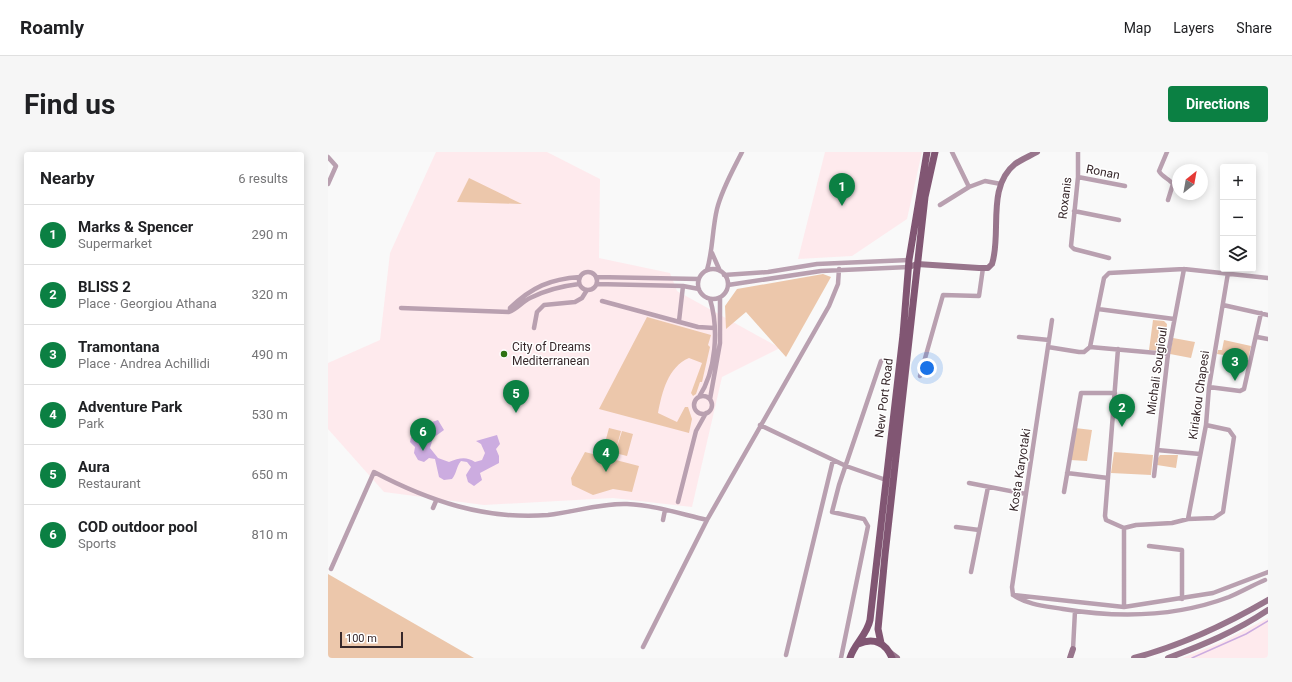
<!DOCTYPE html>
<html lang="en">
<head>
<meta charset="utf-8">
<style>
	:root { --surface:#fff; --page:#f6f6f6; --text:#202124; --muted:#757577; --line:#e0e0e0; --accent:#0b8043 }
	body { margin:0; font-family:Roboto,sans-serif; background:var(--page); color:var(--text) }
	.controls { position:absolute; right:12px; top:12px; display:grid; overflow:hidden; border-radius:4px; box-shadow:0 2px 10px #0003 }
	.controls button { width:36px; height:36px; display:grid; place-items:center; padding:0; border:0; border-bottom:1px solid var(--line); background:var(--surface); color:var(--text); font:20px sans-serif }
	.compass { position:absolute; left:844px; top:12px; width:36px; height:36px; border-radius:50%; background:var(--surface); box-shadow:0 2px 10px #0003; rotate:31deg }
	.scale { position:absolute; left:12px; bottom:10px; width:63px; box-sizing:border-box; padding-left:4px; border:2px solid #37282b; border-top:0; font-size:11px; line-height:14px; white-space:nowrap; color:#37282b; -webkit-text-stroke:3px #fff; paint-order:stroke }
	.you { position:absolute; left:599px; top:216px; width:14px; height:14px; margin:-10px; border:3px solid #fff; border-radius:50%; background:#1a73e8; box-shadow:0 0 0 6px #1a73e833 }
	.badge { display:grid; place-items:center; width:26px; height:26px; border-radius:50%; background:var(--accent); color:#fff; font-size:13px; font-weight:700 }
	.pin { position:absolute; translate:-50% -33px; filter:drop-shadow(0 1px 2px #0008) }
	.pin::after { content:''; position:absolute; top:21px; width:14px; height:12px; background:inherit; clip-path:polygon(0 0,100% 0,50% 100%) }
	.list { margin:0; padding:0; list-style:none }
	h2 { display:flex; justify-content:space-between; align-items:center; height:52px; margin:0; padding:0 16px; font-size:17px }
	h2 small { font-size:13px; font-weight:400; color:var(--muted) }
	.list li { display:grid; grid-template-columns:26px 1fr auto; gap:12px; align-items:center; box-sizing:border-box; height:60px; padding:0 16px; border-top:1px solid var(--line) }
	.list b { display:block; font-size:15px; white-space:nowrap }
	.list p { margin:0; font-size:13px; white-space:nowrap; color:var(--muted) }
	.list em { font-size:13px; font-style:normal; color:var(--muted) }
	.icon { flex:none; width:22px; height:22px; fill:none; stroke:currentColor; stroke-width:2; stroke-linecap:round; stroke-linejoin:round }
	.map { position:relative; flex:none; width:940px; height:506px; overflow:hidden; border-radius:4px }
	header { display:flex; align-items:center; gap:24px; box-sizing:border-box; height:56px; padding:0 20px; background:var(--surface); border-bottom:1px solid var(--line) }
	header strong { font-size:19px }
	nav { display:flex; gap:22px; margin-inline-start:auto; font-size:14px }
	.intro { display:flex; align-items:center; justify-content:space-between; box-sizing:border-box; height:96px; padding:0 24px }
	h1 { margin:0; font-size:28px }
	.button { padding:10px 18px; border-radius:4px; background:var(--accent); color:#fff; font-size:14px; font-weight:700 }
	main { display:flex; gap:24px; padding:0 24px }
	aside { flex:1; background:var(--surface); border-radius:4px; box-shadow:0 2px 10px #0003 }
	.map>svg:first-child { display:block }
	.built { fill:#feeaed }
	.green { fill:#ecc7ab }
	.water { fill:#ccace0 }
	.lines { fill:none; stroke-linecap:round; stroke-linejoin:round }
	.stream { stroke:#ccace0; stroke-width:1.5 }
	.street { stroke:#b9a0b0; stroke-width:4.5 }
	.secondary { stroke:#98758c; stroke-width:6 }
	.primary { stroke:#815673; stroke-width:7 }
	.poi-dot { fill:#2e7313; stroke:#fff; stroke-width:1.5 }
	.labels { text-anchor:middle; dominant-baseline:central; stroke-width:3; stroke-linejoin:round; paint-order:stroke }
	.street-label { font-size:12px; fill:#37282b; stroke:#fff }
	.poi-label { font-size:12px; fill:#37282b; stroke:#fff; text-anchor:start }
</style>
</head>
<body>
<header>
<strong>Roamly</strong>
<nav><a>Map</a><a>Layers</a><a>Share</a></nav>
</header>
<div class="intro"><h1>Find us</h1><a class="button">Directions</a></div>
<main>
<aside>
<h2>Nearby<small>6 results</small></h2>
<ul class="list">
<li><span class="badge">1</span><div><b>Marks &amp; Spencer</b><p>Supermarket</p></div><em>290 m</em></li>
<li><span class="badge">2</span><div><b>BLISS 2</b><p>Place · Georgiou Athana</p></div><em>320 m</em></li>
<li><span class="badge">3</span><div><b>Tramontana</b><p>Place · Andrea Achillidi</p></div><em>490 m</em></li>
<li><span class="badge">4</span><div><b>Adventure Park</b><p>Park</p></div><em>530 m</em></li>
<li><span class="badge">5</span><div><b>Aura</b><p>Restaurant</p></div><em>650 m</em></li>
<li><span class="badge">6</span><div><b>COD outdoor pool</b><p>Sports</p></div><em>810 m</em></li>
</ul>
</aside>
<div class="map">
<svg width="940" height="506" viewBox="0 0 940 506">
	<rect width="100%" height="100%" fill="#f9f9f9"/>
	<path class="built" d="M108 0H219L272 27 271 106 342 121 349 139 452 196 394 225 364 355 285 346 156 353 56 340 0 277V211L52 188 62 101Z
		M497 0H594L579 67 524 104 470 107Z
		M940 466V506H854L894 490Z"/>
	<path class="green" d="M141 26 194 52 129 50Z
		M495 122 503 125 458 205 418 160 398 177 397 154 409 137Z
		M319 165 383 183 380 193 382 195 374 230H372L368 242 365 244 363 241 374 211 361 206C340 215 334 240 330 261L349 270 357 255H360L364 267 361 281 271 257Z
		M825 168 836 169 839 172 836 197 832 199 821 198Z
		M845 186 867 190 863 206 842 202Z
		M896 188 923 194 920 207 889 202 890 198H894Z
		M281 276 293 279 287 301 275 298Z
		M747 276 764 278 759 309 742 308Z
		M294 279 305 282 299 304 287 301Z
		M257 300 311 314 304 340 285 337 265 343 244 333 243 326Z
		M786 300 825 303 823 323 783 321Z
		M832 303H850L848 316 829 313 830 306Z
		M0 422 146 506H0Z"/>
	<path class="water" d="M110 268 116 278 105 286 102 296 110 306 121 310C131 306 138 304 147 310L154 308 157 301 153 292 148 289 169 283 172 292 168 297 171 304V311L152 321 154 328 146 334 140 330 138 323 143 315 139 310 133 309C128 315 129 321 124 327L116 328 111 325 107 307 101 306 96 310 90 308 86 301 87 295 82 290 83 285 94 282 101 271Z"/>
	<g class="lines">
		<path class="stream" d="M864 506 918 482 940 469"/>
		<path class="street" d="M624 0 641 35
			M750 0V25L743 94 746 97 781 106
			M839 0 831 19C833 24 841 27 845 32L840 48
			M0 5 8 14 0 32
			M750 25 797 34
			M612 53 641 35 657 29 673 32
			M746 59 791 68
			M384 101 392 119
			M370 132a15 15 0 1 1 30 0a15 15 0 1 1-30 0Z
			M379 118C385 98 384 78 389 57 394 37 405 18 414 0
			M251 129a9 9 0 1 1 18 0a9 9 0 1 1-18 0Z
			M396 123 440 120 489 112 581 108
			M268 125 371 127
			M269 132 355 134 371 137
			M400 133 493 119 581 115
			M274 149 370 175 386 176
			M895 153 940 163
			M73 156 181 160C189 157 194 150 202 146 218 138 234 134 251 132
			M770 157 846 167
			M182 159V156C204 135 222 127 252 125
			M351 169 355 134
			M206 176 209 160 216 153 247 150 254 146 259 138
			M691 185 721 188
			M929 185 940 187
			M720 195 751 200H756L762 195 776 126 781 121 856 117 940 126
			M762 195 840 202
			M790 197 777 364 778 368 796 376
			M592 224 615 143 651 144 655 116
			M881 235 912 239 916 237 933 161
			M366 253a9 9 0 1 1 18 0a9 9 0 1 1-18 0Z
			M371 245C388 219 391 177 382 147
			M382 247 392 191V146
			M432 273 518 314 558 328
			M829 298 872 302
			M739 321 780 326
			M826 324 840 202 856 117
			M641 331 698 342
			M736 340 753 241H787
			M350 350 368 279 378 261
			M105 356 108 349
			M860 367 878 273 881 235 900 121
			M335 368 337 358
			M628 375 651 378
			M796 376 808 373 844 371 860 367 886 366 895 360 906 285 901 278 878 273
			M796 376V455
			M821 394 854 398V447
			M3 417 46 320C101 349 157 368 220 363 247 360 272 351 299 352 326 353 353 362 379 368
			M643 420 660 335
			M685 443 684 435 724 168
			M685 443C700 453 717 454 735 457 790 466 848 465 901 445 913 440 925 433 937 428
			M685 443 796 455 885 441 940 420
			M315 495 379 368 501 154 510 132 511 117
			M745 497 747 459
			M458 503 505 308
			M513 506 540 374 536 367 504 360 511 333 553 209"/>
		<path class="secondary" d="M581 115 589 112 651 116H660L664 112C674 82 658 35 687 12 694 7 702 4 709 0
			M561 500 569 506
			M742 506 745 497
			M806 506C854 493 897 473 940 448
			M840 506C875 493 909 479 940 458"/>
		<path class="primary" d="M553 491 550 477 557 403 597 45 607 0
			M530 492C546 485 558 491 564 506
			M522 506C526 492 539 483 542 468L575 183 581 108 599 0"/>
	</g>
	<circle class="poi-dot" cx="176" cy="202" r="4"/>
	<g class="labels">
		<g class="street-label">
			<text transform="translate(775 20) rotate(11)">Ronan</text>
			<text transform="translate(737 46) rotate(-83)">Roxanis</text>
			<text transform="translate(829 219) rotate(-82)">Michali Sougioul</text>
			<text transform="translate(871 243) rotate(-82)">Kiriakou Chapesi</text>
			<text transform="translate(556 246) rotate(-83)">New Port Road</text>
			<text transform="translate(692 318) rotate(-81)">Kosta Karyotaki</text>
		</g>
		<g class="poi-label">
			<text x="184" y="195">City of Dreams<tspan x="184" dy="14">Mediterranean</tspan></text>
		</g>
	</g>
</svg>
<div class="controls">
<button>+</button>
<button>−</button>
<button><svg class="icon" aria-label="layers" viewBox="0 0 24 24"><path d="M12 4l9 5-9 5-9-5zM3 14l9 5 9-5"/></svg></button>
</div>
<svg class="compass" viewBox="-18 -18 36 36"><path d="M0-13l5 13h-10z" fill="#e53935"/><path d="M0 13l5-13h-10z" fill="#757577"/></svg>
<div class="scale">100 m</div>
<div class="you"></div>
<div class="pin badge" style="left:514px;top:54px">1</div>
<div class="pin badge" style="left:794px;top:275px">2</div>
<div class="pin badge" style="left:907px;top:229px">3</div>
<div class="pin badge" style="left:278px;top:320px">4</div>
<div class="pin badge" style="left:188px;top:261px">5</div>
<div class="pin badge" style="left:95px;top:299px">6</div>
</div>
</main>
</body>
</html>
